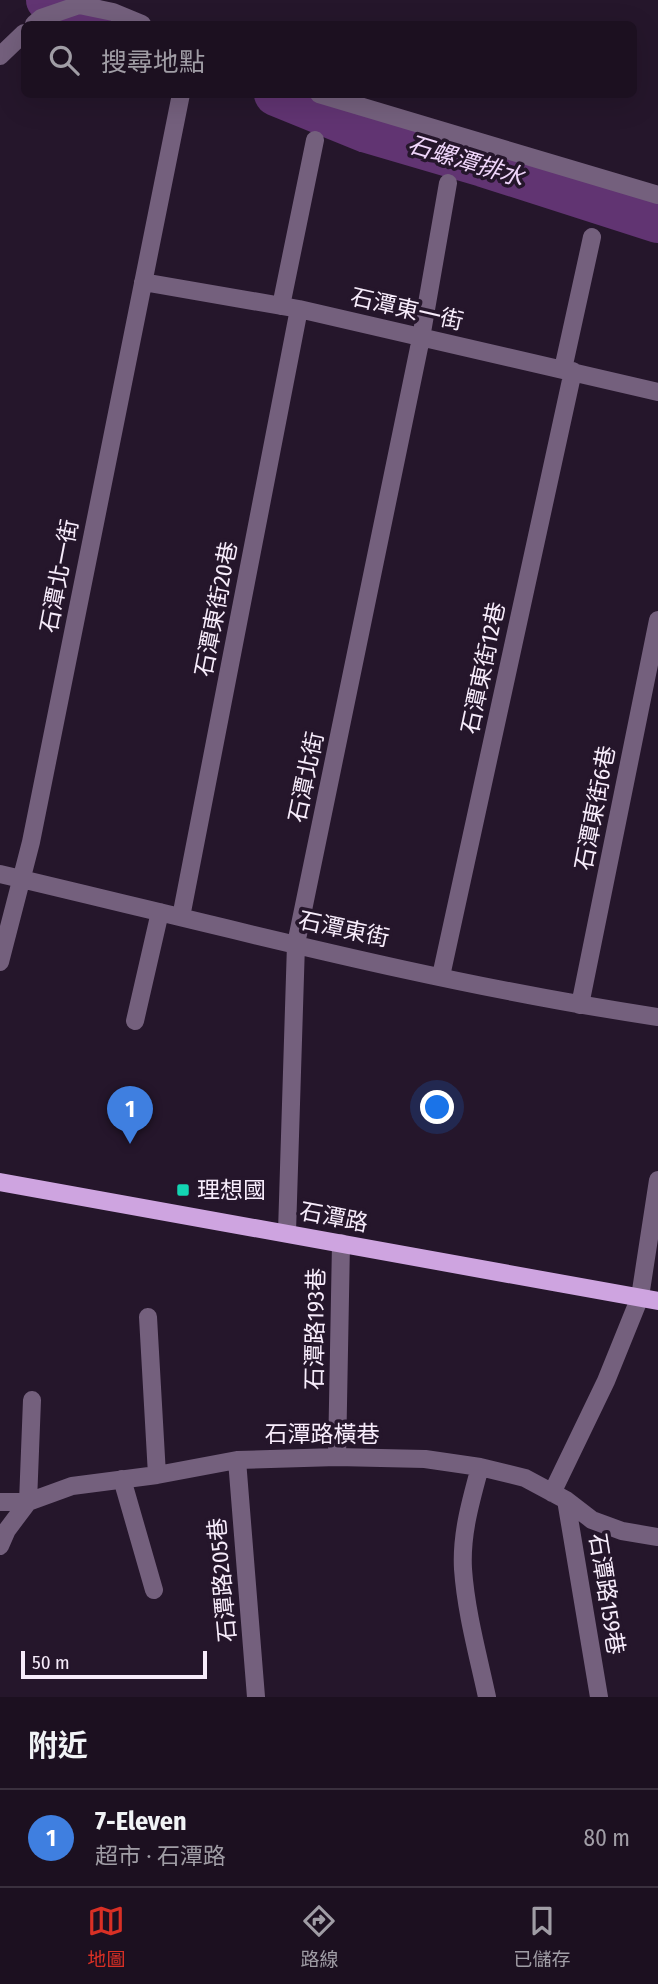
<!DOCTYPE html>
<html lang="zh-TW">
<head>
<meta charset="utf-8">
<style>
	:root { --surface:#1c1020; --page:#251929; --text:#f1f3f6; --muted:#a09da5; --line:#3a303e; --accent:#d93025 }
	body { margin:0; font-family:"Fira Sans Condensed","Noto Sans TC",sans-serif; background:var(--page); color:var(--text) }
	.scale { position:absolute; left:21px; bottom:18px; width:186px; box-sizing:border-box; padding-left:7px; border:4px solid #f7ecfb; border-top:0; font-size:19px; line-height:24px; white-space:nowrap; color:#f7ecfb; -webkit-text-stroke:5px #25162b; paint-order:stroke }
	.you { position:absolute; left:438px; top:1108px; width:24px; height:24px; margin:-18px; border:5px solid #fff; border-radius:50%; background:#1a73e8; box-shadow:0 0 0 10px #1a73e833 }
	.badge { display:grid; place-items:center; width:46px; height:46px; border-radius:50%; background:var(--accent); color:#fff; font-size:23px; font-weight:700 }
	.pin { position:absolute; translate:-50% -58px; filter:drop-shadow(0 2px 4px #0008) }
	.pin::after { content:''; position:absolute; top:37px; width:24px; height:21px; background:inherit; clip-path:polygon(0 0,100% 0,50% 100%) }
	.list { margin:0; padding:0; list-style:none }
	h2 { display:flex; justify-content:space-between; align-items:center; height:91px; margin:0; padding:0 28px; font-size:30px }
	h2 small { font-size:23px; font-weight:400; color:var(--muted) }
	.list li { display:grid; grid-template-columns:46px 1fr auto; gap:21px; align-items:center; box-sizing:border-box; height:98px; padding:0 28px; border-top:2px solid var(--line) }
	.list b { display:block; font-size:26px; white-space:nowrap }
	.list p { margin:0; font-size:23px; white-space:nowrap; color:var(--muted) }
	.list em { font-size:23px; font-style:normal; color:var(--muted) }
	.icon { flex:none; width:38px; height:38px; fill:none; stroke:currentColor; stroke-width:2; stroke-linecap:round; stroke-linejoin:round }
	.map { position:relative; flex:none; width:658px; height:1697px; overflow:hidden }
	.search { position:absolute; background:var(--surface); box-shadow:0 7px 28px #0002; left:21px; right:21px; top:21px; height:77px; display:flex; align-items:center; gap:18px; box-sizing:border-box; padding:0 24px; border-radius:10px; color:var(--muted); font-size:26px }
	.sheet { height:189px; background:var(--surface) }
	nav { display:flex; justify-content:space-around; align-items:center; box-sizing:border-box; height:98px; border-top:2px solid var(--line); background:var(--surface); font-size:19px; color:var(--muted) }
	nav a { display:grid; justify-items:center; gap:4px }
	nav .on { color:var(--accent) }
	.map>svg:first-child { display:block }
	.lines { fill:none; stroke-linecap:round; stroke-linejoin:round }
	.river { stroke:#613472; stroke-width:44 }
	.minor { stroke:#74607d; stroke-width:18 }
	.major { stroke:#cea4e0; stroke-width:18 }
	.poi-dot { fill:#13d5b3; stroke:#25162b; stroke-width:2.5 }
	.labels { text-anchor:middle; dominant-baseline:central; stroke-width:7; stroke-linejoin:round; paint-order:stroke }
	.street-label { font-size:23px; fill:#f7ecfb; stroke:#25162b }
	.poi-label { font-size:23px; fill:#f7ecfb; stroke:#25162b; text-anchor:start }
	.water-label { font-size:24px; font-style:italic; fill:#f0d6fb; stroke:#25162b }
</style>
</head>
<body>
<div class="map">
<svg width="658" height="1697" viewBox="0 0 658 1697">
	<rect width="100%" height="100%" fill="#25162b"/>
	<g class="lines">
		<path class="river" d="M48 0 99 24
			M276 94 367 131 483 165 658 221"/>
		<path class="minor" d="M34 24 41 18 79 5 113 12 142 24
			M0 56 24 33
			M319 94 658 195
			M143 282 299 309 658 392
			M281 306 315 140
			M563 369 592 237
			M0 874C218 925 436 984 658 1017
			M181 917 299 309
			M0 962 31 842 181 94
			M441 976 573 371
			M580 1005 658 620
			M135 1021 160 912
			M287 1232 296 944 421 338 448 183
			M148 1317 157 1475
			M337 1457 341 1243
			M237 1460 256 1697
			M480 1467C471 1500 461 1534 463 1569 466 1612 478 1655 487 1697
			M122 1479 154 1590
			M552 1493 606 1381 640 1297 658 1180
			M566 1500 599 1697
			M0 1502H28L32 1400
			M0 1546 7 1530 28 1502 72 1486 157 1475 237 1460 337 1457 425 1459 480 1467 525 1478 566 1500 592 1520 622 1531 658 1537"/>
		<path class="major" d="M0 1182 658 1301"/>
	</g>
	<rect class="poi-dot" x="176" y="1183" width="14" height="14" rx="3.5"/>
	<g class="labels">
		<g class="street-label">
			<text transform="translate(407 309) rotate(13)">石潭東一街</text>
			<text transform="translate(59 576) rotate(-79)">石潭北一街</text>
			<text transform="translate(216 609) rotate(-79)">石潭東街20巷</text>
			<text transform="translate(483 668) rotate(-78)">石潭東街12巷</text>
			<text transform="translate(306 777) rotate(-78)">石潭北街</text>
			<text transform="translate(595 808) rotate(-79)">石潭東街6巷</text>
			<text transform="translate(344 929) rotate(12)">石潭東街</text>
			<text transform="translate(334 1217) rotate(11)">石潭路</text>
			<text transform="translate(315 1329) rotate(-89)">石潭路193巷</text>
			<text x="322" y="1434">石潭路橫巷</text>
			<text transform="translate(222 1580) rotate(-95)">石潭路205巷</text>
			<text transform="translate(607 1594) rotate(81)">石潭路159巷</text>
		</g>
		<g class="poi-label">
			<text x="197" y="1190">理想國</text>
		</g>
		<g class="water-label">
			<text transform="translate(466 161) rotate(17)">石螺潭排水</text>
		</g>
	</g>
</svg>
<div class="scale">50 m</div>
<div class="you"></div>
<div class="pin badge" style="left:130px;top:1144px;background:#3f7fe0">1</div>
<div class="search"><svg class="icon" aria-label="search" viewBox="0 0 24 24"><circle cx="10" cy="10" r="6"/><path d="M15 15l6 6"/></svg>搜尋地點</div>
</div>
<section class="sheet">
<h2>附近<small></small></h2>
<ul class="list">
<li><span class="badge" style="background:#3f7fe0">1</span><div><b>7-Eleven</b><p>超市 · 石潭路</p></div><em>80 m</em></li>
</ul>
</section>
<nav>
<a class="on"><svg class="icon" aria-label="map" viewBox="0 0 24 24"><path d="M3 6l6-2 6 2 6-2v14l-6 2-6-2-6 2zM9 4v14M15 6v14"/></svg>地圖</a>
<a><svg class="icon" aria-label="directions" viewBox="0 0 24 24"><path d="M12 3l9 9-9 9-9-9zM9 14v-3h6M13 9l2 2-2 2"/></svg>路線</a>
<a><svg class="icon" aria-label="saved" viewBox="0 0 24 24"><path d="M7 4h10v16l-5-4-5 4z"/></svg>已儲存</a>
</nav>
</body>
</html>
